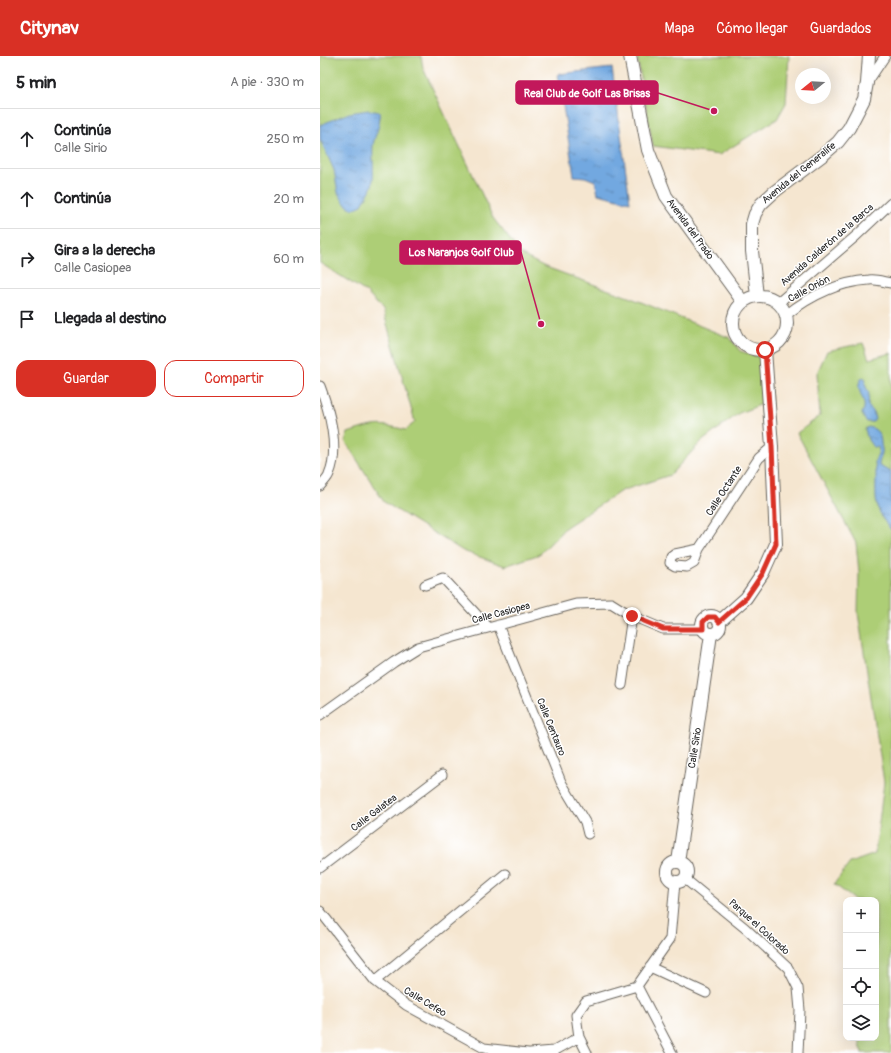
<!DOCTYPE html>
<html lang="es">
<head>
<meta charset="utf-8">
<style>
	:root { --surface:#fff; --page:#f2f2f2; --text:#202124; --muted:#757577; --line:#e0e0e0; --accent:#d93025 }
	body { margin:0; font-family:Pangolin,sans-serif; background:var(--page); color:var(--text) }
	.controls { position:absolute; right:12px; bottom:12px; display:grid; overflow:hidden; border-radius:8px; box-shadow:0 4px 16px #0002 }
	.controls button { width:36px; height:36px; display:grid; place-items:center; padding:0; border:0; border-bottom:1px solid var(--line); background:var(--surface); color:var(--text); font:20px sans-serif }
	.compass { position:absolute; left:475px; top:12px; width:36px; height:36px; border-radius:50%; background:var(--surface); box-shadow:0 4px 16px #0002; rotate:252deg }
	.stop { position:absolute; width:12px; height:12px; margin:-9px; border:3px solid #d93025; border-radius:50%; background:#fff }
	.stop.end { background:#d93025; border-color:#fff; box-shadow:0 1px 4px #0008 }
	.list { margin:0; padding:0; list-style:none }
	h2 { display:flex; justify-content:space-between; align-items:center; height:52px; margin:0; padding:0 16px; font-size:17px }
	h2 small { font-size:13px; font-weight:400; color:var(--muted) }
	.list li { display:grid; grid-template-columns:26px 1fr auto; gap:12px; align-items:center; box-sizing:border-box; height:60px; padding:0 16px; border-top:1px solid var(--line) }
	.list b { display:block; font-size:15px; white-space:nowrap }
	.list p { margin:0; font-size:13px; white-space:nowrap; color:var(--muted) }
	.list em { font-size:13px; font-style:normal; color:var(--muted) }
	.actions { display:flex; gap:8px; padding:12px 16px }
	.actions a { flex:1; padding:9px 0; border:1px solid var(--accent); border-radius:12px; text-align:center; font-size:14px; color:var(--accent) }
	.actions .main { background:var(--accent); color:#fff }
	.icon { flex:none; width:22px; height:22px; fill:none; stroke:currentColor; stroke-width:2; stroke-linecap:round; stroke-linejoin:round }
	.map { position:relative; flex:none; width:571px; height:997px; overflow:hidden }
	header { display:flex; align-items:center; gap:24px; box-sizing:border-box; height:56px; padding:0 20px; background:var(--accent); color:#fff }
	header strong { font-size:19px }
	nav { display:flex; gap:22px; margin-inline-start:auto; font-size:14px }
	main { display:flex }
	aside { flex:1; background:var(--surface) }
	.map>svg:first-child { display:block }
	.grass { fill:#adce76; stroke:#647549 }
	.water { fill:url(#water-ripples); stroke:#47627e }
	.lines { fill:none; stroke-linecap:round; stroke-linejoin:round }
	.minor-casing { stroke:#68635b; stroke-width:11 }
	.tertiary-casing { stroke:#68635b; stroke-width:14 }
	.minor { stroke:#fff; stroke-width:9 }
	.tertiary { stroke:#fff; stroke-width:12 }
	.route { stroke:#d93025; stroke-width:5 }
	.labels { text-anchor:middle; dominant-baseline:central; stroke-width:3; stroke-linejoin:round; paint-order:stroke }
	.street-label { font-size:10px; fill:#1c1c1c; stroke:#fff }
	.leader { fill:none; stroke:#c2185b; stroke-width:1.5 }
	.callout-dot { fill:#c2185b; stroke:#fff; stroke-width:1.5 }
	.callout { fill:#c2185b; stroke:#c2185b; stroke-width:1.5 }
	.callout-label { font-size:11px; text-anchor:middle; font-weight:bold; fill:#fff }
</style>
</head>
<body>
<header>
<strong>Citynav</strong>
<nav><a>Mapa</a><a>Cómo llegar</a><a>Guardados</a></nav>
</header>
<main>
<aside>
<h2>5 min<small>A pie · 330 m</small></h2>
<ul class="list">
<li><svg class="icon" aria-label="ahead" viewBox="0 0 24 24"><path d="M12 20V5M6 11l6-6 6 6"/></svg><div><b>Continúa</b><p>Calle Sirio</p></div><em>250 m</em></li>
<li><svg class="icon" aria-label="ahead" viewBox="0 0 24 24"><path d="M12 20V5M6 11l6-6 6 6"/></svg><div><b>Continúa</b></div><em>20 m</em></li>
<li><svg class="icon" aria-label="right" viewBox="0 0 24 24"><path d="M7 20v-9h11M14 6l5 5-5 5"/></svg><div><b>Gira a la derecha</b><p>Calle Casiopea</p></div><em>60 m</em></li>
<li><svg class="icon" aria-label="arrive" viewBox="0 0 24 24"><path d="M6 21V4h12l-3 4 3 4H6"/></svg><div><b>Llegada al destino</b></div></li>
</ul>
<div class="actions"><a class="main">Guardar</a><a>Compartir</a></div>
</aside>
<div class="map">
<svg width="571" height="997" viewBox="0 0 571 997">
	<defs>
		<pattern id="water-ripples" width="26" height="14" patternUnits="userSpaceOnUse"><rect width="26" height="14" fill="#72a8e0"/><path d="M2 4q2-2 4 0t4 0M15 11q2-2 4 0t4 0" fill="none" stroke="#5d88b5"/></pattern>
	</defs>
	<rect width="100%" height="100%" fill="#fff"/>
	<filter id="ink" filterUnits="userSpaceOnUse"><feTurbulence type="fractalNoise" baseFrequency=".025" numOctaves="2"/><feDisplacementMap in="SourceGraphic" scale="8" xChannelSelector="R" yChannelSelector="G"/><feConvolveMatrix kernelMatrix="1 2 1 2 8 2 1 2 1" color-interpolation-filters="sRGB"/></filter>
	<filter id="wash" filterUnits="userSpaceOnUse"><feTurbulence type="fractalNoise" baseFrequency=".012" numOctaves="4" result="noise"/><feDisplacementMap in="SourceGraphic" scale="16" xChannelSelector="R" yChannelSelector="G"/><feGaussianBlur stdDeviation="0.9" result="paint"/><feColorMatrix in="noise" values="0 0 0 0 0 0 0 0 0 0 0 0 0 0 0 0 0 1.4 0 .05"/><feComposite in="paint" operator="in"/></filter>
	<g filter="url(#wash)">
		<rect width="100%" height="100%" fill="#f5e6d0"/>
		<path class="grass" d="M0 0H101L103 12 173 162 202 199 223 210 311 242 410 282 420 295 442 302 445 347 419 357 381 386 350 419 301 435 246 471 220 498 185 510 143 495 64 446 25 385 28 377C54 368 59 367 86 374L95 366 63 254 46 236 0 207Z
			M317 0H469L466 47 457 63 399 99 333 90Z
			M543 287 549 303 571 297V997H542L539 982H556V844H535L514 828 530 807 555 798 564 726 538 557 539 516 536 487 477 377 500 360 497 317 507 295Z"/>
		<path class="water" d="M292 12 310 146 278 138 275 125 265 121 254 120 238 18Z
			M49 54 59 56C62 68 55 78 53 89 52 103 55 116 52 130 50 136 45 143 42 149L33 153 25 148 18 137 14 114 0 83V69L29 57Z
			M543 321 546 323 545 328 549 338 548 350 553 355 555 363 553 366H547L545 364 542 358C542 356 544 354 544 352 546 341 532 332 543 321Z
			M548 371C557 372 561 379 561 387 561 391 563 393 562 397 561 402 559 405 559 410L571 416V474C553 451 556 446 556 418 556 414 555 410 555 406 556 400 560 397 558 391H553L548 384 545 373Z"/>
	</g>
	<g filter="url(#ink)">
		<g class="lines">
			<g class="minor-casing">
				<path id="minor" d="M547 27 565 0
					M458 247 536 180 571 147
					M466 259C490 240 519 226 549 224 556 223 564 226 571 227
					M0 330C9 354 20 393 9 418 8 422 3 426 0 430
					M379 493 355 498 351 501 350 507 355 510 367 511 374 507 379 493 439 402 452 391
					M105 529 123 522 168 571
					M178 569 241 726 265 766 268 778
					M302 629 312 560
					M0 659 74 606 98 591 256 548 291 547 312 560 343 573H383
					M0 812 122 719
					M365 823 425 872 468 912 478 932 480 954 478 997
					M0 855 55 925 86 949 164 992 208 997
					M330 911 386 937
					M55 925 185 818
					M317 930 352 997
					M259 981 267 997
					M210 997 234 995 259 981 256 959 266 945 317 930 350 883 355 826"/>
			</g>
			<g class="tertiary-casing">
				<path id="tertiary" d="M310 0 328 94 346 140 423 246
					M437 240 432 195V168L435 158 441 148 454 136 503 99 518 86 529 72 544 43 547 27 549 0
					M413 267a27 27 0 1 1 54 0a27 27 0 1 1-54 0Z
					M382 569a9 9 0 1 1 18 0a9 9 0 1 1-18 0Z
					M399 566 426 542 443 517 456 488 452 391 445 294
					M358 806 391 578
					M347 816a10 10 0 1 1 20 0a10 10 0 1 1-20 0Z"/>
			</g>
			<use href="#minor" class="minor"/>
			<use href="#tertiary" class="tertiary"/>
		</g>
	</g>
	<g class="lines" filter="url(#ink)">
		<path class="route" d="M312 560 343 573H383V566L388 561H395L399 566 426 542 443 517 456 488 452 391 445 294"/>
	</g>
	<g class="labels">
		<g class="street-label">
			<text transform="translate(479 117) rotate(-39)">Avenida del Generalife</text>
			<text transform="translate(370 173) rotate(54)">Avenida del Prado</text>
			<text transform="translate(507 189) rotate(-41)">Avenida Calderón de la Barca</text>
			<text transform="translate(489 233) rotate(-28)">Calle Orión</text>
			<text transform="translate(404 435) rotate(-57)">Calle Octante</text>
			<text transform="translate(181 557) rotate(-15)">Calle Casiopea</text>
			<text transform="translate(231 671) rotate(68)">Calle Centauro</text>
			<text transform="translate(375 692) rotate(-81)">Calle Sirio</text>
			<text transform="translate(54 757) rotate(-37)">Calle Galatea</text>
			<text transform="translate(439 871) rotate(42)">Parque el Colorado</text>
			<text transform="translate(105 946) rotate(31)">Calle Cefeo</text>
		</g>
	</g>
	<path class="leader" d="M394 55L338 37M221 268L201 196"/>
	<g class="callout-dot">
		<circle cx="394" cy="55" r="4"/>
		<circle cx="221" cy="268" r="4"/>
	</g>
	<g class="callout">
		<rect x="196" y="25" width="142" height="23" rx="4"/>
		<rect x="80" y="185" width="121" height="23" rx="4"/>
	</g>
	<g class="callout-label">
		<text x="267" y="41">Real Club de Golf Las Brisas</text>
		<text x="141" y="200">Los Naranjos Golf Club</text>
	</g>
</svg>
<div class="controls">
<button>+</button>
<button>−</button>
<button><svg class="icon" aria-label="locate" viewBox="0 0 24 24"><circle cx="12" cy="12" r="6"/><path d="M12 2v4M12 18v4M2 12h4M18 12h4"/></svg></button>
<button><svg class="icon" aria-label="layers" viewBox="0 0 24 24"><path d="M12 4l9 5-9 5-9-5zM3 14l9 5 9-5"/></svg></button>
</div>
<svg class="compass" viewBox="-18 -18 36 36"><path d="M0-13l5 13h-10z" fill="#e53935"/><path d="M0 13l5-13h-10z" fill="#757577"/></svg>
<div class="stop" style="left:445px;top:294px"></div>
<div class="stop end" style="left:312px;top:560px"></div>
</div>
</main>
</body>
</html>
